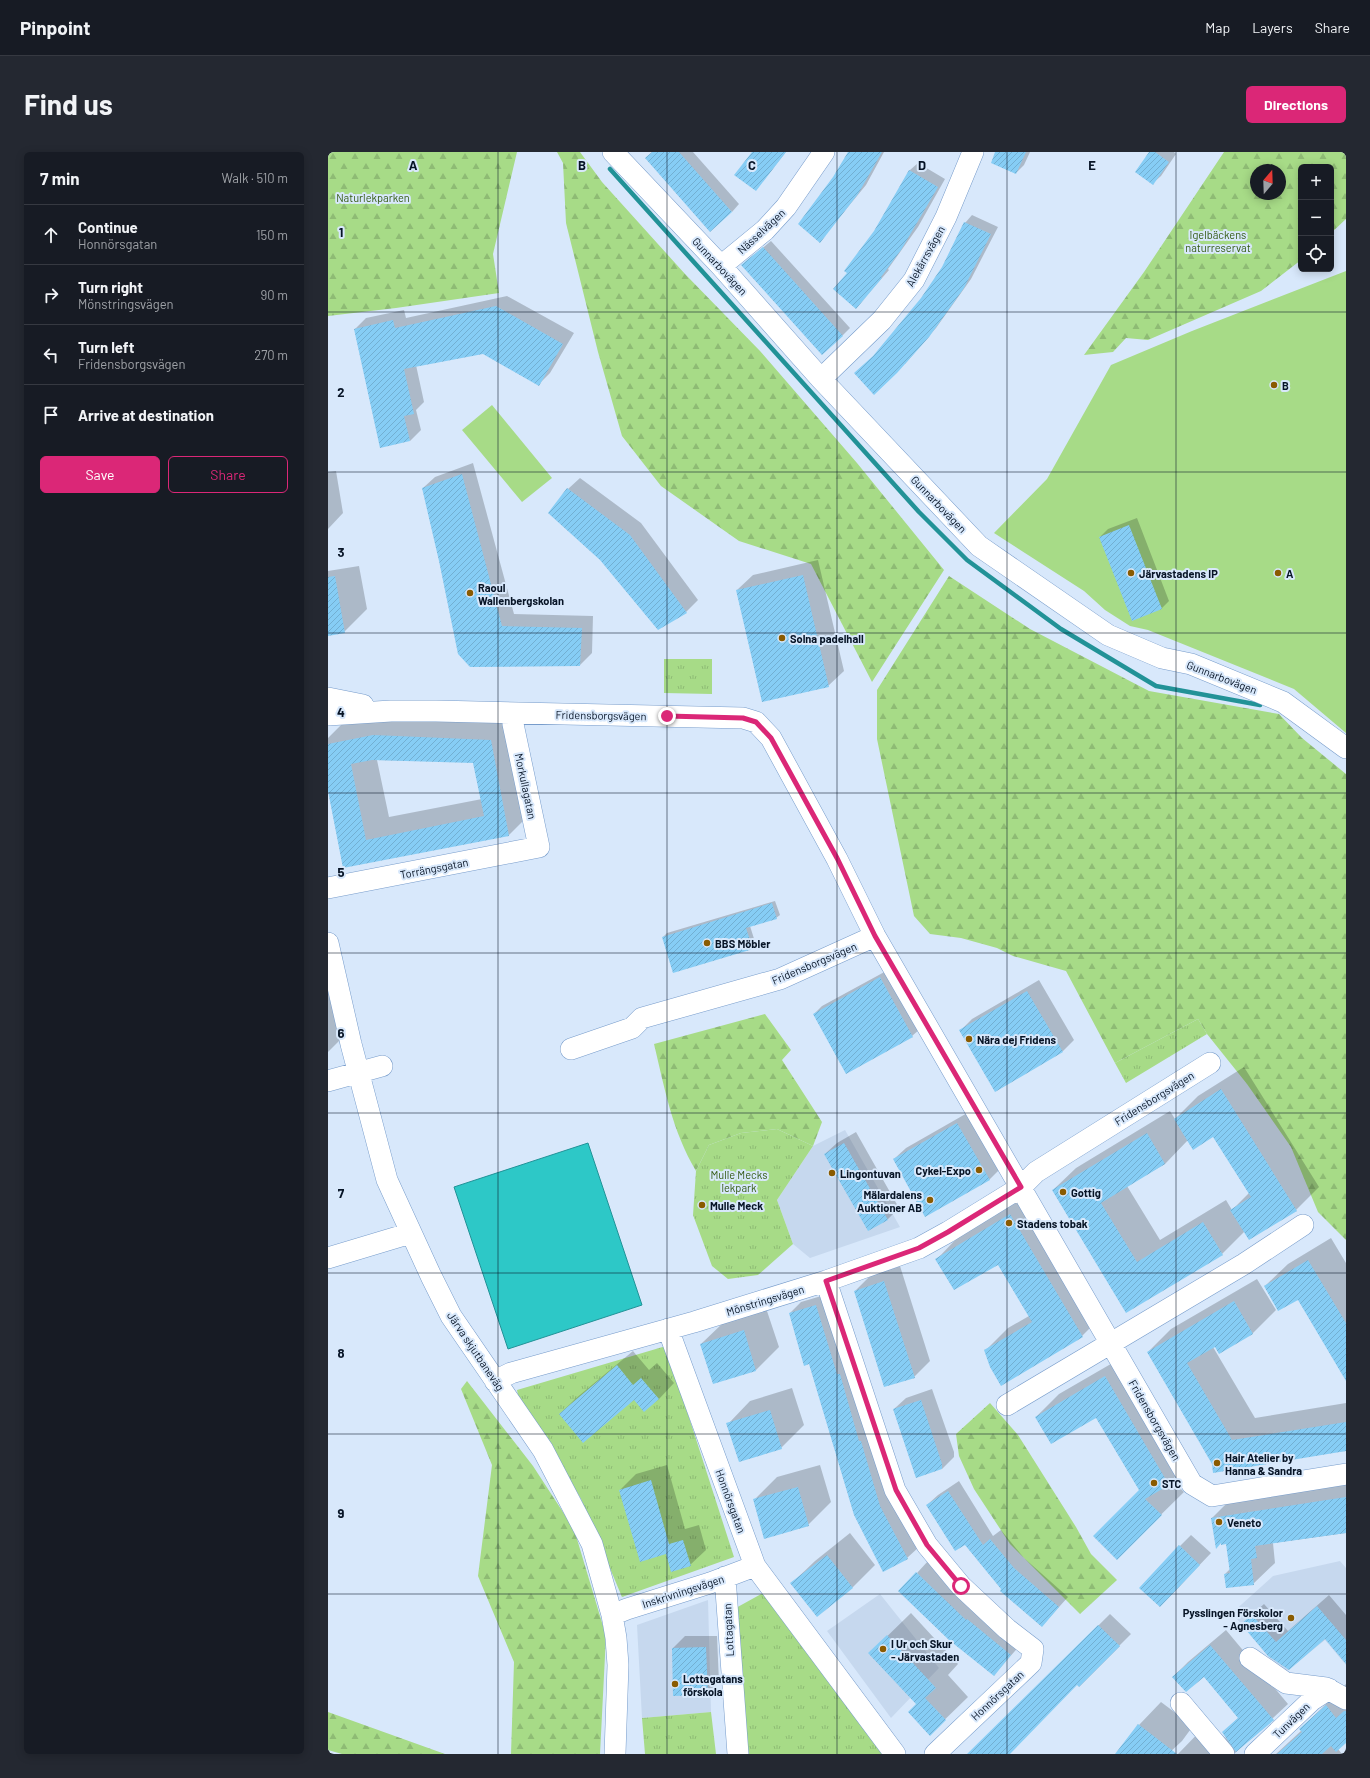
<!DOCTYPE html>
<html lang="en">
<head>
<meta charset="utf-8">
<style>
	:root { --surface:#171b24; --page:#242831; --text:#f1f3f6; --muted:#9ea1a6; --line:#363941; --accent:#db2777 }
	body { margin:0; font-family:Barlow,sans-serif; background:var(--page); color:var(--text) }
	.controls { position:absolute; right:12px; top:12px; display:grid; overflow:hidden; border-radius:6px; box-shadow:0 2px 10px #0003 }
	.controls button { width:36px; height:36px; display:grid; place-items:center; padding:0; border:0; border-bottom:1px solid var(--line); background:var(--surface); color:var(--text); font:20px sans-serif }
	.compass { position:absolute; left:922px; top:12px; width:36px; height:36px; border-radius:50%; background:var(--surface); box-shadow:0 2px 10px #0003; rotate:19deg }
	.stop { position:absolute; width:12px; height:12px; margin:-9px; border:3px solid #db2777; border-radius:50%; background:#fff }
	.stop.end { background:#db2777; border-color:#fff; box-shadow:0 1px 4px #0008 }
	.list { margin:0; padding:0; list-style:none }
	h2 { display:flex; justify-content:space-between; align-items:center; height:52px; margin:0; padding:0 16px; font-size:17px }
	h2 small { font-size:13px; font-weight:400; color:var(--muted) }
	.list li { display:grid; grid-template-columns:26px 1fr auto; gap:12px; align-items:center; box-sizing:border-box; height:60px; padding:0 16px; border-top:1px solid var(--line) }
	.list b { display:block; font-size:15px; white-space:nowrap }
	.list p { margin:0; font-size:13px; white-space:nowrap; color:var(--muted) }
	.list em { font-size:13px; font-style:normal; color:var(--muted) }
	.actions { display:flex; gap:8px; padding:12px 16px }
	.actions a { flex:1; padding:9px 0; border:1px solid var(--accent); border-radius:6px; text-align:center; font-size:14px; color:var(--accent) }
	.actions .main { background:var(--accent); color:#fff }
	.icon { flex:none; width:22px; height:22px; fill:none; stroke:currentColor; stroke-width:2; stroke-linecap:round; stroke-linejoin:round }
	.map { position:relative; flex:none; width:1018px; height:1602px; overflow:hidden; border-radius:6px }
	header { display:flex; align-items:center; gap:24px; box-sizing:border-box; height:56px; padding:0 20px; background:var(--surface); border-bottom:1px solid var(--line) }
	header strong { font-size:19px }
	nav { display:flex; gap:22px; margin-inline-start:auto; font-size:14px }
	.intro { display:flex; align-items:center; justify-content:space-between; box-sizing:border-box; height:96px; padding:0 24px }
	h1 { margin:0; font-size:28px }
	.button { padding:10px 18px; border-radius:6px; background:var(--accent); color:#fff; font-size:14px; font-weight:700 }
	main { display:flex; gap:24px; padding:0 24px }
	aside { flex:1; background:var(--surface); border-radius:6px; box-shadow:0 2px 10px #0003 }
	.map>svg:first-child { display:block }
	.built { fill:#c6d8ee }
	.grass { fill:url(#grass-tufts) }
	.forest { fill:url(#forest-firs); fill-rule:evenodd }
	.pitch { fill:#a7db87 }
	.water { fill:#2dc8c7; stroke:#229297 }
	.shadow { fill:#0003; fill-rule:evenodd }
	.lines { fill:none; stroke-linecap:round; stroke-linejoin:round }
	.stream { stroke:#229297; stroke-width:4.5 }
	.building { fill:url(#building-hatch); fill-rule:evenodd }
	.minor-casing { stroke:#779ccb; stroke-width:22 }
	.minor { stroke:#fff; stroke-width:21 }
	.route { stroke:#db2777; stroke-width:5 }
	.grid { fill:none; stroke:#071426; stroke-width:1; stroke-opacity:0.55 }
	.poi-dot { fill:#8a5b00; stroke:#d8e8fb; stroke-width:1.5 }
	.labels { text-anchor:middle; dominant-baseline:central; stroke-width:4; stroke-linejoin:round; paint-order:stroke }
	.park-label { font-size:11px; fill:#325910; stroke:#d8e8fb }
	.street-label { font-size:11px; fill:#071426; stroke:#d8e8fb }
	.poi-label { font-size:11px; font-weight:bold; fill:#071426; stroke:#d8e8fb; text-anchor:start }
	.grid-label { font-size:13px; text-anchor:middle; font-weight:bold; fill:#071426; stroke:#d8e8fb; stroke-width:4; stroke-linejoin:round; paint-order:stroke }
</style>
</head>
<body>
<header>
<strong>Pinpoint</strong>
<nav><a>Map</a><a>Layers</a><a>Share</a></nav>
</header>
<div class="intro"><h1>Find us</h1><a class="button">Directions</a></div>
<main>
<aside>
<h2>7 min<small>Walk · 510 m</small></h2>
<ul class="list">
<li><svg class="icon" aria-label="ahead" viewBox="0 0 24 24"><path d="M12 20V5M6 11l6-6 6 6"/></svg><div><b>Continue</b><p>Honnörsgatan</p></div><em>150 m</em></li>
<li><svg class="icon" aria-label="right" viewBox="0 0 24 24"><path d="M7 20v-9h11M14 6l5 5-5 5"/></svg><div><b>Turn right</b><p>Mönstringsvägen</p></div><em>90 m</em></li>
<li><svg class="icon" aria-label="left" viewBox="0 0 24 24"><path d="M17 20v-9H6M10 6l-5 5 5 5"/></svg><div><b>Turn left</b><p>Fridensborgsvägen</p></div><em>270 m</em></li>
<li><svg class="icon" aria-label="arrive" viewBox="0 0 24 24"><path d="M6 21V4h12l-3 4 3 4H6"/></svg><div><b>Arrive at destination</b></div></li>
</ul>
<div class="actions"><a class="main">Save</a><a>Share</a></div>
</aside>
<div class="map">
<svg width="1018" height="1602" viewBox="0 0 1018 1602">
	<defs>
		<pattern id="grass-tufts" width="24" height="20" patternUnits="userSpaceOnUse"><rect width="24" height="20" fill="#a7db87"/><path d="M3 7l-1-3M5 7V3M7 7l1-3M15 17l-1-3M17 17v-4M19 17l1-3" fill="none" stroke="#8ebb74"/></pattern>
		<pattern id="forest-firs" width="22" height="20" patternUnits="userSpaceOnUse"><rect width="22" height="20" fill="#a7db87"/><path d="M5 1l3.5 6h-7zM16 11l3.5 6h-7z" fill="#8ebb74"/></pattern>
		<pattern id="building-hatch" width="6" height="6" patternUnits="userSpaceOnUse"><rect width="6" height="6" fill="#86cdf5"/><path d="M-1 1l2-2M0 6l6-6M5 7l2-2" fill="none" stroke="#72afd2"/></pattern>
	</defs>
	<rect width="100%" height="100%" fill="#d8e8fb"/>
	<path class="built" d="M517 978 572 1075 482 1106 465 1092 449 1048 485 994Z
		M1012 1409 1018 1416V1513L997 1488 955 1522 904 1461 945 1424Z
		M552 1442 611 1516 563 1566 499 1479Z
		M380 1448 383 1560 314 1566 309 1473Z"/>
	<path class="grass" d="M336 507H384V542L336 541Z
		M870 867 879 882 798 931 787 911Z
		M449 977 485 994 449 1048 465 1092 430 1123 400 1127 384 1114 365 1063 368 1019 381 993 413 981Z
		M338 1194 406 1405 294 1445 253 1347 207 1268 191 1248 189 1238Z
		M435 1441 555 1602H419L406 1457Z
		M383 1560 388 1602H317L314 1566Z"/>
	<path class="forest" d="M0 0H189L165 102 171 141 68 156 0 164Z
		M229 0H252L274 30 357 122 432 199 529 311 616 418 544 530 483 412 411 389 333 334 294 284 270 200 238 71 235 11Z
		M896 0H1018V67L1003 81V15H973V108L933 139 820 188 798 186 785 200 756 203 816 120ZM928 18H952V42H928Z
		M621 424 702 477 821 539 951 562 974 586 1018 622V1088L990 1060 963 995 919 932 879 882 870 867 787 911 738 819 685 804 669 796 633 786 602 782 586 764 549 587V538Z
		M437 862 463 898 454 908 494 970 485 994 449 977 413 981 381 993 368 1019C344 978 337 938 326 892Z
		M139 1229 205 1314 246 1377 278 1484 272 1602H183L186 1510 150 1424 164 1313 133 1237Z
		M662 1251 690 1283 748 1375 763 1402 789 1428 752 1462 682 1392 646 1337 631 1304 628 1282Z
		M0 1560 117 1602H14L0 1598Z"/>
	<path class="pitch" d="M1018 119V581L966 537 820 478 802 474 777 458 756 439 666 381 719 327 783 213 864 179Z
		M164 253 224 326 194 350 134 278Z"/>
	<path class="water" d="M260 991 314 1153 180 1197 126 1035Z"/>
	<path class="shadow" d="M325 0H365L411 52 404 60Z
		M424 0H458L428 38Z
		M521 0H556L538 33 492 89 506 25Z
		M669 0H702L696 13 688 21Z
		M822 0H846L848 2 833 24 825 31Z
		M590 11 617 27 590 75 560 117 561 118 528 156 520 121 547 80 582 18Z
		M644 63 670 75 643 127 608 176 577 212 548 202 594 147 615 116 637 71Z
		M443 89 522 176 514 184 414 113Z
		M179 144 246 181 222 221 211 232 155 201 88 213 96 250 88 258 93 278 82 289 27 177 38 166 76 158 78 166Z
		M145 311 186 462 265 464 264 501 252 513 143 514 112 409 95 336 107 325Z
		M8 319 15 361 0 377V320Z
		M252 326 313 371 370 448 358 460 330 477 240 337Z
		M809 366 841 449 834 456 772 385 780 377Z
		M490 408 516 519 500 534 409 438 425 423Z
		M31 414 39 457 16 480 0 483V419Z
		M69 561 185 565 204 660 181 683 16 715 0 634V586L15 571ZM49 608 146 610 154 647 61 665Z
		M447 749 452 763 448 766 422 774 428 793 424 797 335 785 339 781Z
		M0 783 19 881 0 900Z
		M560 818 592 877 584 884 486 862 494 854Z
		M711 828 746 888 735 899 668 939 632 879 644 867Z
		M916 915 991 1035 968 1058 917 1079 894 1102 798 1159 725 1038 748 1016 842 959 847 967 870 944ZM886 984 921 1041 904 1058 898 1048 832 1088 799 1034 837 1012 860 988Z
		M641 960 673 1016 661 1028 566 1007 578 996Z
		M528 980 571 1056 560 1067 541 1078 497 1002 509 991Z
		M705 1040 777 1161 754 1184 657 1199 680 1176 701 1164 670 1111 609 1107 631 1084Z
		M1003 1086 1018 1111V1227L970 1146 937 1134 960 1112Z
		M572 1114 602 1209 586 1225 527 1139 542 1124Z
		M929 1127 948 1158 925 1181 892 1200 888 1193 885 1195 927 1266 1018 1251V1299L885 1311 820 1200 843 1177Z
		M500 1142 591 1395 579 1406 556 1418 482 1211 462 1161 473 1150Z
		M438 1156 451 1195 428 1218 386 1231 373 1192 396 1170Z
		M305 1199 321 1218 329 1211 346 1231 331 1247H306L232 1262 247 1247Z
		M800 1202 863 1309 844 1328 856 1340 789 1406 812 1338 769 1265H708L731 1242Z
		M464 1236 476 1273 453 1296 400 1272 422 1249Z
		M604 1237 626 1300V1305L614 1317 566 1257 578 1246Z
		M339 1313 357 1377 371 1373 378 1398 362 1413 339 1401 292 1338 308 1322Z
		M492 1313 503 1350 480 1373 426 1348 449 1325Z
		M1018 1327V1381L945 1391 947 1411 925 1432 897 1422 902 1417 899 1391 884 1366 906 1344Z
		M631 1329 665 1384 673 1378 696 1406 740 1445 714 1474 674 1437 637 1392 599 1353 610 1343Z
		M522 1381 547 1413 524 1436 464 1431 487 1409Z
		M863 1383 883 1401 844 1442 852 1394Z
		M600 1409 694 1491 666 1523 589 1421Z
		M1001 1443 1018 1463V1510L997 1486 961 1517 914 1472 936 1452 960 1479Z
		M583 1461 630 1512 620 1523 640 1545 602 1582 589 1552 542 1501Z
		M782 1462 803 1482 751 1534 749 1532 681 1602H641Z
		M898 1478 960 1552 906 1602H850L879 1572 899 1587 895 1581 911 1565 876 1524 845 1525 860 1510Z
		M357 1484H389L391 1530 379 1542 345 1496Z
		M1018 1532V1590L1010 1597 1014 1602H948L974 1578 973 1577Z
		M833 1550 865 1574 854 1589 840 1602H789L811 1573Z"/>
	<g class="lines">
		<path class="stream" d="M282 17 591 360 639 408 733 477 828 534 932 553"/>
	</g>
	<path class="building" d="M324 0H351L404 60 382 80 317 6Z
		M424 0H458L428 39 406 23Z
		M520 0H554L530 42 492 91 470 72 505 25Z
		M667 0H698L688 22 663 11Z
		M821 0H827L841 10 825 33 807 20Z
		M581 18 610 35 573 98 553 125 554 126 528 157 505 137 519 121 516 119 546 79Z
		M636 70 663 82 636 136 601 185 569 221 546 243 526 221 545 204 593 146 614 115Z
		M435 95 515 184 494 203 413 113Z
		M168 154 235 192 211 234 155 202 76 217 86 262 76 264 82 289 52 296 26 177 65 168 67 176Z
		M134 322 174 474 254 476 252 514 142 515 130 502 111 409 94 336Z
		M239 336 302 383 359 461 330 478 272 408 220 361Z
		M801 373 834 457 804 469 771 385Z
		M475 423 501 535 434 550 408 438Z
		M7 424 17 481 0 484V425Z
		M45 583 163 588 181 684 15 716 0 639V592ZM44 608 145 611 156 664 38 688 23 612Z
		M444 751 449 767 418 776 425 797 345 821 334 785Z
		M552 825 585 885 518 922 485 862Z
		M699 839 735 900 667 940 631 878Z
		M893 937 969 1059 921 1088 902 1058 923 1045 885 985 865 998 846 967Z
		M629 971 662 1028 597 1065 565 1007Z
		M819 981 837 1012 773 1051 809 1110 875 1070 895 1103 798 1161 724 1038Z
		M516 991 560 1068 540 1079 496 1002Z
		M682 1062 755 1185 673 1234 662 1215 656 1198 704 1170 670 1113 626 1138 607 1107Z
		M980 1108 1018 1171V1229L970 1148 950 1159 936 1134Z
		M556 1129 587 1226 556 1235 526 1139Z
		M906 1149 925 1182 891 1202 887 1195 859 1211 904 1288 1018 1270V1299L885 1321 884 1312 819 1200Z
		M488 1153 509 1222H512L531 1289H533L552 1354 580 1407 555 1420 526 1363 481 1212 476 1214 461 1161Z
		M416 1178 428 1219 385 1232 372 1192Z
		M289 1213 305 1233 313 1226 331 1247 316 1260 306 1248 255 1291 231 1262Z
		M777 1224 841 1333 817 1347 834 1363 789 1408 765 1384 811 1338 768 1266 723 1292 707 1265Z
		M593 1248 614 1312V1317L588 1326 565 1257Z
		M442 1258 454 1297 411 1310 398 1271Z
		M323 1328 341 1392 355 1388 363 1414 343 1420 338 1402 312 1410 291 1338Z
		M470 1335 481 1374 436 1387 425 1347Z
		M620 1339 655 1393 662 1387 686 1416 731 1455 714 1475 672 1439 673 1437 637 1393 627 1399 598 1353Z
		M1018 1345V1381L927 1394 929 1406 923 1407 926 1433 898 1436 896 1422 902 1421 898 1392 893 1393V1391L888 1397 883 1366Z
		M851 1393 872 1413 832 1455 811 1436Z
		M499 1403 525 1436 489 1465 462 1431Z
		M588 1420 638 1468 639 1467 683 1503 666 1524 621 1488 570 1439Z
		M989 1454 1018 1488V1512L997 1487 961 1518 940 1504 913 1472 924 1463 948 1490Z
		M770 1473 792 1494 751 1535 749 1533 682 1602H639Z
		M559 1483 608 1536 597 1546 618 1568 602 1584 580 1560 588 1552 540 1501Z
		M882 1493 946 1568 908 1600 894 1580 910 1566 876 1525 858 1540 844 1525Z
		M378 1495 380 1543 345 1544 344 1496Z
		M998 1553 1008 1566 1016 1559H1018V1591L1008 1600 1003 1594 994 1602H949L974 1580 971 1577Z
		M810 1572 849 1602H787Z"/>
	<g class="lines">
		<g class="minor-casing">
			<path id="minor" d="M285 0 393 114 493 227 651 394 780 483 834 506 863 512 955 550 1018 596
				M393 114 437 78 458 55 496 0
				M493 227 554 168 586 128 618 65 645 0
				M0 546 35 553
				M0 563 63 559H108L415 566 428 570 443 586 509 707 547 784 864 1332 884 1344 1018 1322
				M0 736 211 695 185 572
				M0 791 23 892 59 1028 103 1124 123 1164 215 1298 264 1392 284 1463 288 1486 290 1513 287 1602
				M243 897 304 876 314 866 452 827 547 784
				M0 929 54 914
				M0 1106 83 1081
				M498 1129 567 1338 599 1393 633 1434 679 1477 705 1497 703 1511 607 1602
				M340 1177 427 1414 567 1602
				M167 1229 183 1221 366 1170 498 1129 591 1096 620 1080 693 1035 708 1020 882 911
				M679 1253 916 1112 975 1073
				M397 1425 410 1602
				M284 1463 299 1457 382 1431 427 1414
				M922 1506 958 1531 998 1536 1018 1547
				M853 1551 896 1602
				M927 1602 984 1548 1001 1537"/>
		</g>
		<use href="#minor" class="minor"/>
	</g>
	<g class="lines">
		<path class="route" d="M339 564 415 566 428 570 443 586 509 706 547 784 693 1035 620 1080 591 1096 498 1129 568 1338 599 1393 633 1434"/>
	</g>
	<path class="grid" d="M170 0V1602M339 0V1602M509 0V1602M679 0V1602M848 0V1602M0 160H1018M0 320H1018M0 481H1018M0 641H1018M0 801H1018M0 961H1018M0 1121H1018M0 1282H1018M0 1442H1018"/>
	<g class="poi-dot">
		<circle cx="946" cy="233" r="4"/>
		<circle cx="803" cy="421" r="4"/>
		<circle cx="950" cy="421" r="4"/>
		<circle cx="142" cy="441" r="4"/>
		<circle cx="454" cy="486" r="4"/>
		<circle cx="379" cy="791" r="4"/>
		<circle cx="641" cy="887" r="4"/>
		<circle cx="651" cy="1018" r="4"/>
		<circle cx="504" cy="1021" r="4"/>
		<circle cx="735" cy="1040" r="4"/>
		<circle cx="602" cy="1048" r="4"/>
		<circle cx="374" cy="1053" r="4"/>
		<circle cx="681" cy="1071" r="4"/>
		<circle cx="889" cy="1311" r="4"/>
		<circle cx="826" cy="1331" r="4"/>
		<circle cx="891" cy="1370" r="4"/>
		<circle cx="963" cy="1466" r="4"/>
		<circle cx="555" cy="1497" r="4"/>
		<circle cx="347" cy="1532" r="4"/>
	</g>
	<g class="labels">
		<g class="park-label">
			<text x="45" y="45">Naturlekparken</text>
			<text x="890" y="82">Igelbäckens<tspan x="890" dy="13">naturreservat</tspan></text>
			<text x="411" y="1022">Mulle Mecks<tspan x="411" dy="13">lekpark</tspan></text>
		</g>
		<g class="street-label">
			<text transform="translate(433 79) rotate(-43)">Nässelvägen</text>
			<text transform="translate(597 104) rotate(-61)">Alekärrsvägen</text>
			<text transform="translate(392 114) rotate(47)">Gunnarbovägen</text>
			<text transform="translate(611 352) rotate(46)">Gunnarbovägen</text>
			<text transform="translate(894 525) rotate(21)">Gunnarbovägen</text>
			<text transform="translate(273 563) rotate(1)">Fridensborgsvägen</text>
			<text transform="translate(198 634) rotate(78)">Morkullagatan</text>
			<text transform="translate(106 716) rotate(-11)">Torrängsgatan</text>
			<text transform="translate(486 811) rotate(-23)">Fridensborgsvägen</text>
			<text transform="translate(826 946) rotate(-32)">Fridensborgsvägen</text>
			<text transform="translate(437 1148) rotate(-17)">Mönstringsvägen</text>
			<text transform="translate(148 1199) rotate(56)">Järva skjutbaneväg</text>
			<text transform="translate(827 1268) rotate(60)">Fridensborgsvägen</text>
			<text transform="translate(403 1349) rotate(70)">Honnörsgatan</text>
			<text transform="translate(355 1439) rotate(-18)">Inskrivningsvägen</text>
			<text transform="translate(400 1478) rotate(-93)">Lottagatan</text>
			<text transform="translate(669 1543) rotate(-43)">Honnörsgatan</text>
			<text transform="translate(963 1568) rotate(-44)">Tunvägen</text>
		</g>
		<g class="poi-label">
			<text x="954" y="233">B</text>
			<text x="811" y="421">Järvastadens IP</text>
			<text x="958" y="421">A</text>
			<text x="150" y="435">Raoul<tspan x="150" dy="13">Wallenbergskolan</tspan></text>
			<text x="462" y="486">Solna padelhall</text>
			<text x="387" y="791">BBS Möbler</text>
			<text x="649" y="887">Nära dej Fridens</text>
			<text x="643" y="1018" text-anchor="end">Cykel-Expo</text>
			<text x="512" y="1021">Lingontuvan</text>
			<text x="743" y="1040">Gottig</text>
			<text x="594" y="1042" text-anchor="end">Mälardalens<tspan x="594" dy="13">Auktioner AB</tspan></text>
			<text x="382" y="1053">Mulle Meck</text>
			<text x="689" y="1071">Stadens tobak</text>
			<text x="897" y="1305">Hair Atelier by<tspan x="897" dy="13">Hanna &amp; Sandra</tspan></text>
			<text x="834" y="1331">STC</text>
			<text x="899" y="1370">Veneto</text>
			<text x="955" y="1460" text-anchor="end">Pysslingen Förskolor<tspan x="955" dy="13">- Agnesberg</tspan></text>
			<text x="563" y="1491">I Ur och Skur<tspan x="563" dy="13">- Järvastaden</tspan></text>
			<text x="355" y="1526">Lottagatans<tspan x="355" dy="13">förskola</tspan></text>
		</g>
	</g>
	<g class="grid-label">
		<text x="85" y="18">A</text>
		<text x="254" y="18">B</text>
		<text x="424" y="18">C</text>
		<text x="594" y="18">D</text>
		<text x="764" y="18">E</text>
		<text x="13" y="85">1</text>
		<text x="13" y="245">2</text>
		<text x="13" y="405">3</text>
		<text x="13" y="565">4</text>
		<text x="13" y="725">5</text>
		<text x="13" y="886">6</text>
		<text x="13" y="1046">7</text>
		<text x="13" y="1206">8</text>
		<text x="13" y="1366">9</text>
	</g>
</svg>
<div class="controls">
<button>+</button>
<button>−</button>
<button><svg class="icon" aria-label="locate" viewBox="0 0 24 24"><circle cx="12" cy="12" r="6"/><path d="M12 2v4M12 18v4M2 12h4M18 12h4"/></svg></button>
</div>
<svg class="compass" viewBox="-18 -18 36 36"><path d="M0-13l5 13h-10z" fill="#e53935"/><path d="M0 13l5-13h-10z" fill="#9ea1a6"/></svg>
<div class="stop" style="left:633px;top:1434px"></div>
<div class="stop end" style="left:339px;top:564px"></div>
</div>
</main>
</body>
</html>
